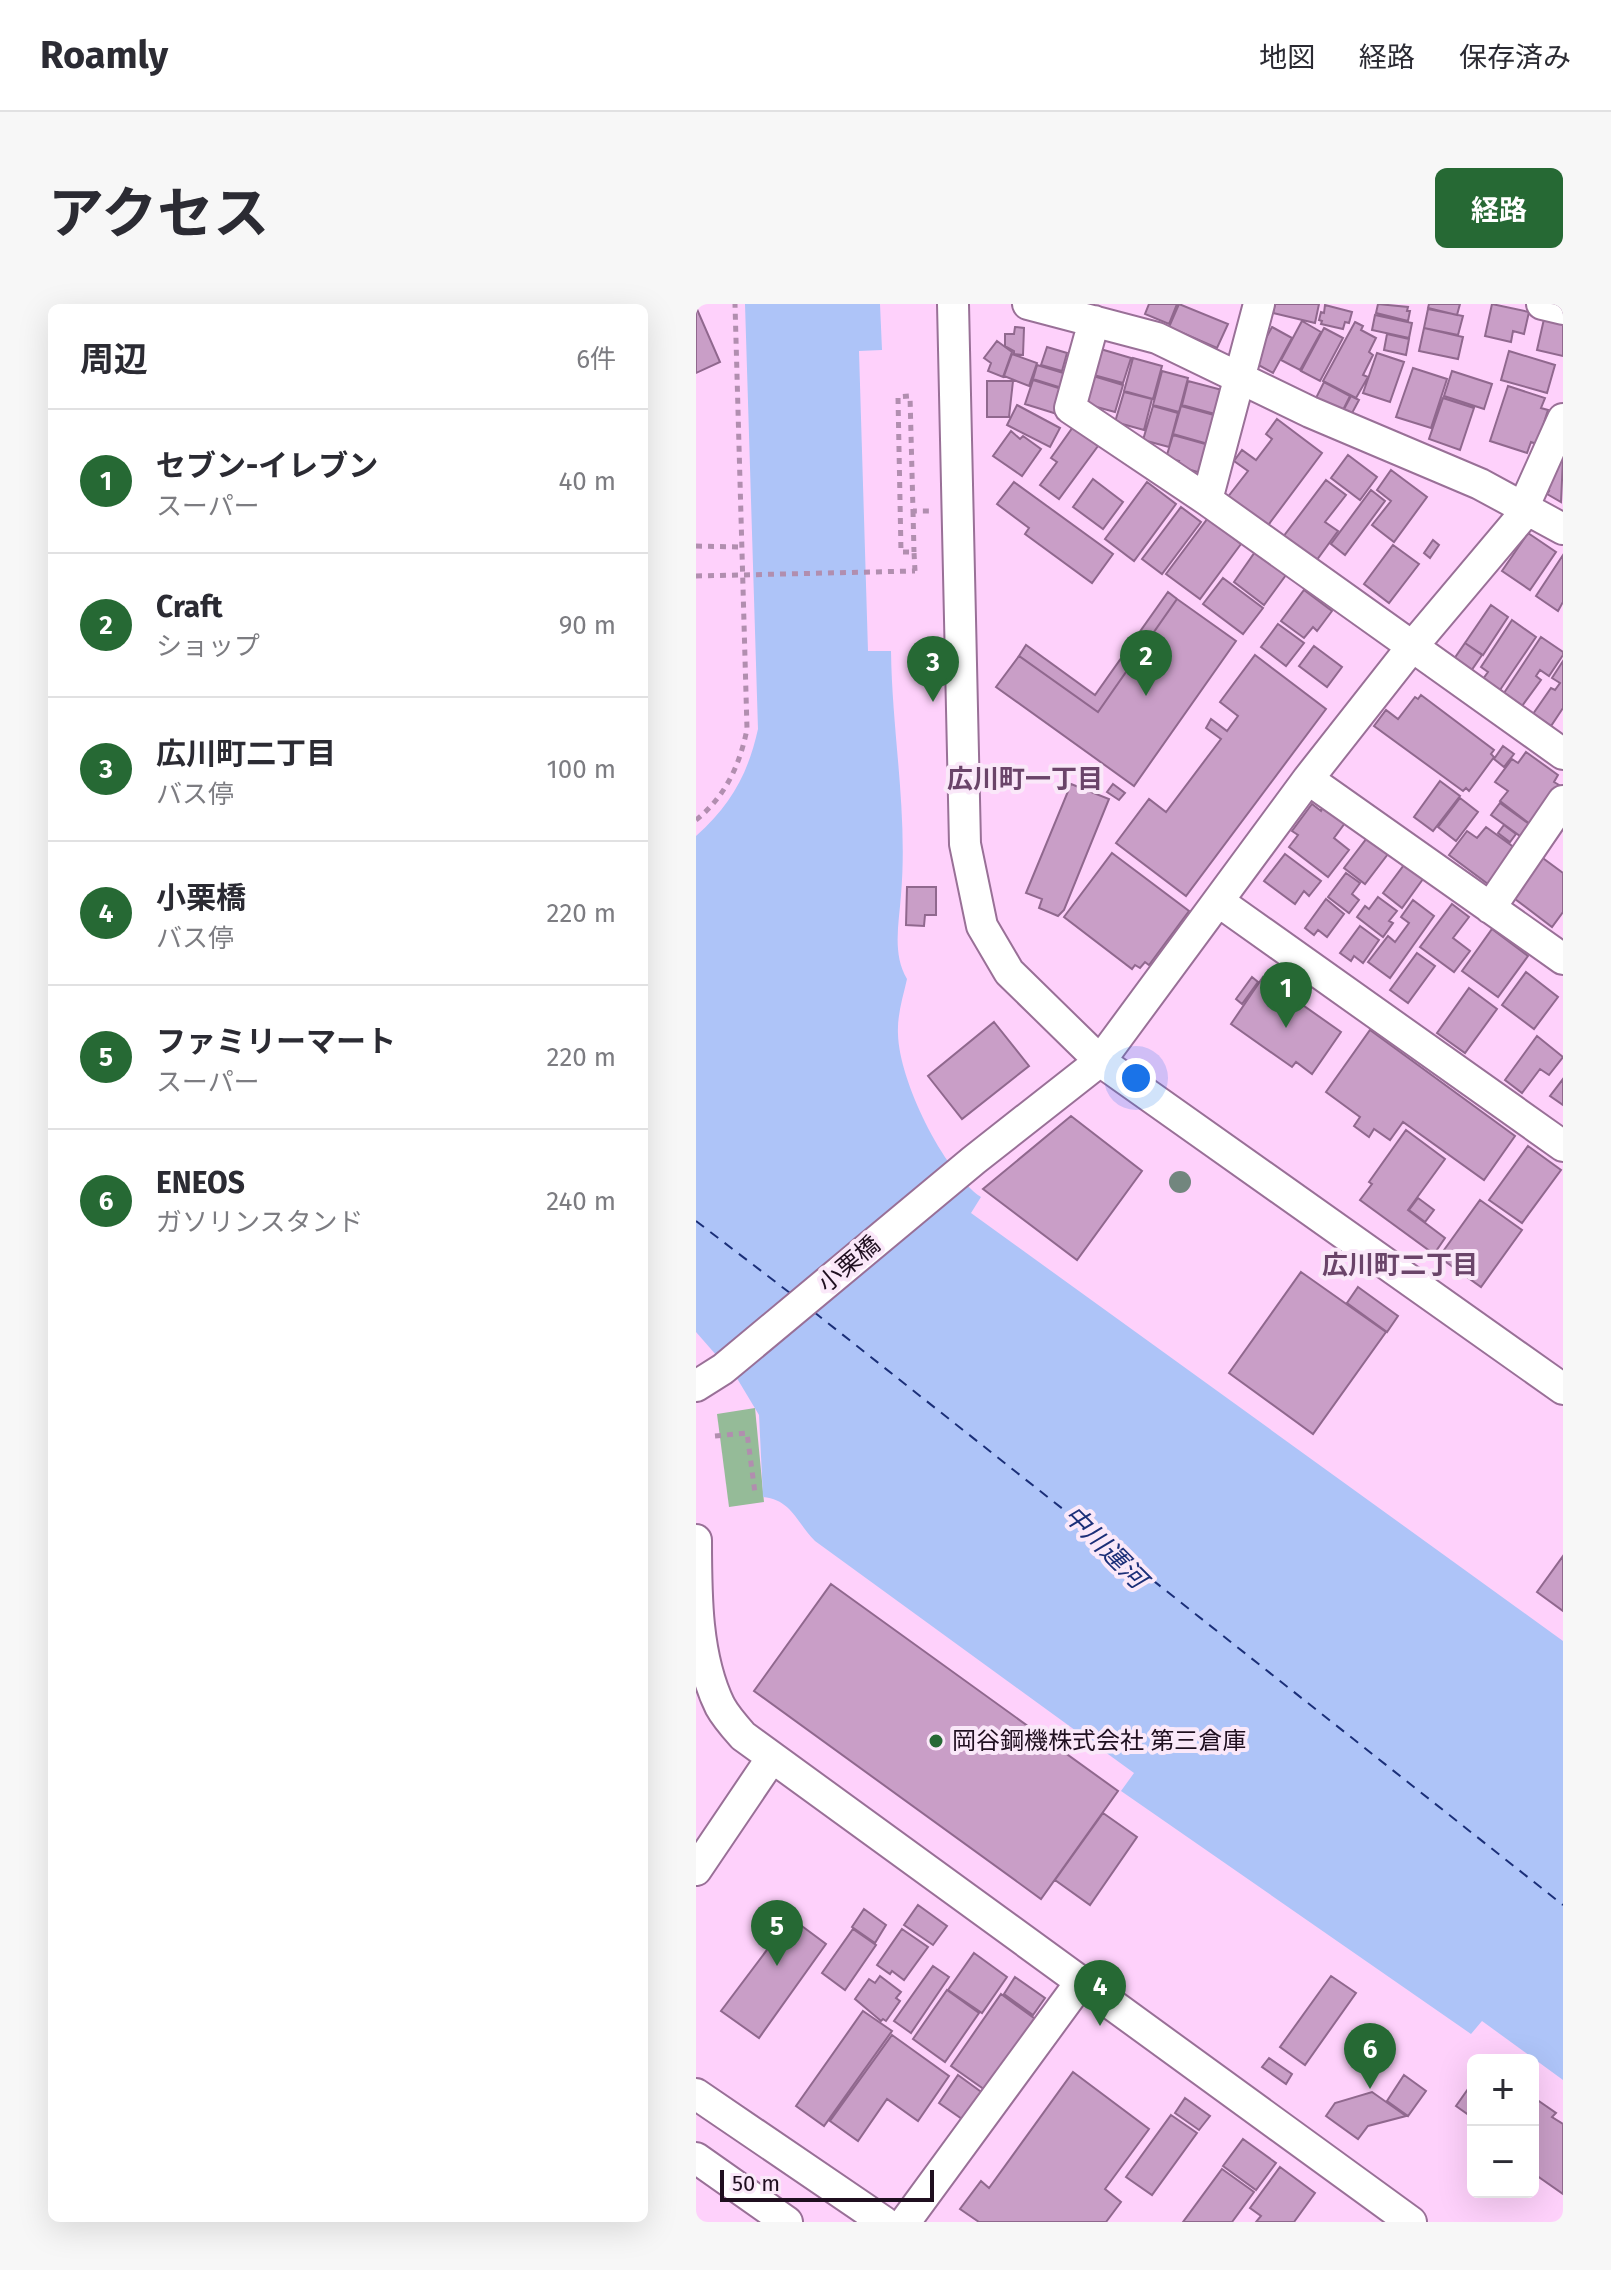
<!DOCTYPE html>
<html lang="ja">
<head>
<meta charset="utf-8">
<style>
	:root { --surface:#fff; --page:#f7f7f7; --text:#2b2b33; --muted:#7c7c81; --line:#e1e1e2; --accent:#266934 }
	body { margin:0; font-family:"Fira Sans","Noto Sans JP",sans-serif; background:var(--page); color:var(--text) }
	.controls { position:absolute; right:24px; bottom:24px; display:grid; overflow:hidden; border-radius:12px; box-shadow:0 8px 32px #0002 }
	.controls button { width:72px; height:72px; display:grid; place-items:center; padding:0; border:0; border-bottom:2px solid var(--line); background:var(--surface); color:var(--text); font:40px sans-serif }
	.scale { position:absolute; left:24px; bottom:20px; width:214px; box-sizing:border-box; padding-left:8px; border:4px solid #1f0f1f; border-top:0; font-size:22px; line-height:28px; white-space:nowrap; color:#1f0f1f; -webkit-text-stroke:6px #fae8f9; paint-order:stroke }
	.you { position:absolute; left:440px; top:774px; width:28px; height:28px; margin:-20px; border:6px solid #fff; border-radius:50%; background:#1a73e8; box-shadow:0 0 0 12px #1a73e833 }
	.badge { display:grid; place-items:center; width:52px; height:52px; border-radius:50%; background:var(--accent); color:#fff; font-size:26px; font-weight:700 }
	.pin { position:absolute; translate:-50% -66px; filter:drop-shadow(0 2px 4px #0008) }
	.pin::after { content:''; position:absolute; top:42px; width:28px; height:24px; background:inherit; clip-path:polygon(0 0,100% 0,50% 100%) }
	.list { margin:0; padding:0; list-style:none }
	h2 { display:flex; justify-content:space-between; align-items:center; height:104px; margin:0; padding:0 32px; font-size:34px }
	h2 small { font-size:26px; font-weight:400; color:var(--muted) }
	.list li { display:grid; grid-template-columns:52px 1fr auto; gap:24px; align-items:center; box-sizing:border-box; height:144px; padding:0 32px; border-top:2px solid var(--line) }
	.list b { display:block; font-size:30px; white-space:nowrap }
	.list p { margin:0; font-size:26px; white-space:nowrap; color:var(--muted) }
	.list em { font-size:26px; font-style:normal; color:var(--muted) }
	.map { position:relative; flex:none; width:867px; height:1918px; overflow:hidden; border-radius:12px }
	header { display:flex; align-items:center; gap:48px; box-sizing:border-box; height:112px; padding:0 40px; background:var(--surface); border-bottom:2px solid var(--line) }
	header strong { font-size:38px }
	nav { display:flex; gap:44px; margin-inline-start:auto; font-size:28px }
	.intro { display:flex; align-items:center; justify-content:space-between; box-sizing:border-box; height:192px; padding:0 48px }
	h1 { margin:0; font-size:56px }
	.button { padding:20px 36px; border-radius:12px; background:var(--accent); color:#fff; font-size:28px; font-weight:700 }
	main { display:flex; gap:48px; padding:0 48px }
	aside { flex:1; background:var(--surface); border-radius:12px; box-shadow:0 8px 32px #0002 }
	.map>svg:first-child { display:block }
	.green { fill:#95bb98 }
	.water { fill:#aec4f8 }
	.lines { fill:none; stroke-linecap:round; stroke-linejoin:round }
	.ferry { stroke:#1b2f78; stroke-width:2; stroke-dasharray:10 8; stroke-linecap:butt }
	.building { fill:#c99ec7; stroke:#90688e; stroke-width:2 }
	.minor-casing { stroke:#997097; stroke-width:34 }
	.path { stroke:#b18eaf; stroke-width:5; stroke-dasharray:6 6; stroke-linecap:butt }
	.minor { stroke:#fff; stroke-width:30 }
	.path-bridge { stroke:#b18eaf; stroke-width:5; stroke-dasharray:6 6; stroke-linecap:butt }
	.tree { fill:#72867e }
	.poi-dot { fill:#266934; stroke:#fae8f9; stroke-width:3 }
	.labels { text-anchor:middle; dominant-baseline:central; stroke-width:8; stroke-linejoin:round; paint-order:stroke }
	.street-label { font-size:24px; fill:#1f0f1f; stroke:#fae8f9 }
	.poi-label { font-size:24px; fill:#1f0f1f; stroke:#fae8f9; text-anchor:start }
	.neighbourhood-label { font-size:26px; font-weight:bold; fill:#6a4469; stroke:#fae8f9 }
	.water-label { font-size:26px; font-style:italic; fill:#1b2f78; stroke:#fae8f9 }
</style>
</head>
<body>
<header>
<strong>Roamly</strong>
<nav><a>地図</a><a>経路</a><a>保存済み</a></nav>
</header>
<div class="intro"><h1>アクセス</h1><a class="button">経路</a></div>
<main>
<aside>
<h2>周辺<small>6件</small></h2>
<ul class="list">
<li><span class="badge">1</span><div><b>セブン-イレブン</b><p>スーパー</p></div><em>40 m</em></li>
<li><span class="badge">2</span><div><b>Craft</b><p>ショップ</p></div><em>90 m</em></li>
<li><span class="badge">3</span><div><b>広川町二丁目</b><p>バス停</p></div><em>100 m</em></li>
<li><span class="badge">4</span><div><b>小栗橋</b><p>バス停</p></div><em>220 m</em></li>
<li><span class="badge">5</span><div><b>ファミリーマート</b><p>スーパー</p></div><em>220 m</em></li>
<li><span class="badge">6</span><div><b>ENEOS</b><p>ガソリンスタンド</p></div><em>240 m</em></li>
</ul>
</aside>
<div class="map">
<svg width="867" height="1918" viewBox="0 0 867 1918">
	<rect width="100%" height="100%" fill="#fed1fb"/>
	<path class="green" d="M59 1104 68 1198 33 1203 21 1110Z"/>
	<path class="water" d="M49 0H184L186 46 163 47 172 347H195C196 428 212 509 205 591 203 619 196 650 211 675 207 693 201 711 202 730 203 776 247 867 285 893L275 909 867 1337V1776L786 1717 775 1730 425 1487 438 1469 119 1237C100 1218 96 1196 67 1193L63 1111 42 1076 0 1028V532C35 501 52 470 62 425Z"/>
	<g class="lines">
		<path class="ferry" d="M0 917 94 989
			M118 1008 867 1601"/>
	</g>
	<path class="building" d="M453 0H481L473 20 449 10Z
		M483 0 532 20 521 44 473 23Z
		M579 0H623L619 19 577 9Z
		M682 0 712 3 711 7H714L712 17 680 9Z
		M733 0H764L761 11 732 4Z
		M796 0 833 8 828 30 817 27 815 38 789 32Z
		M629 1 656 8 653 19 649 18 647 25 625 20 626 17 623 16 625 8 628 9Z
		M0 3 24 58 0 69Z
		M732 5 767 12 762 31 728 24Z
		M679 11 716 19 713 34 676 26Z
		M848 15H867V52L841 46Z
		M606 17 625 28 604 66 585 56Z
		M659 18 667 22 665 26 680 34 673 48 677 51 667 71 672 73 660 94 627 77Z
		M319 23 328 24 327 51 318 50V47L309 42V30H318Z
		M576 23 596 34 577 69 557 58Z
		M628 24 647 34 624 77 605 67Z
		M728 24 767 33 762 55 723 47Z
		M691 30 713 35 710 51 688 46Z
		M301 37 316 48 307 73 292 67 295 59 288 54Z
		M351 43 371 49 366 67 345 61Z
		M401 44 435 54 427 79 394 70Z
		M813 47 859 61 851 89 805 76Z
		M681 49 708 58 694 98 667 89Z
		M316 50 341 59 333 82 308 72Z
		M437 54 466 62 457 95 428 87Z
		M341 61 374 71 369 85 337 75Z
		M717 64 751 75 735 124 700 113Z
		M466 67 492 74 483 108 457 101Z
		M756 67 796 80 788 105 748 92Z
		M394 71 427 81 419 108 386 99Z
		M337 76 369 86 361 110 329 100Z
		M291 77H317L313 113H291Z
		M492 77 526 86 519 110 486 101Z
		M628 78 654 92 646 108 620 94Z
		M812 82 849 94 845 104 852 106 841 140 835 138 831 149 794 137Z
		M428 88 456 95 448 126 419 118Z
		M655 92 663 96 655 111 647 107Z
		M747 94 778 104 764 146 733 135Z
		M321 101 364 124 354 143 311 121Z
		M457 102 482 109 473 143 447 136Z
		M485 102 518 111 512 140 477 130Z
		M581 115 626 149 570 224 531 194 552 167 538 157 546 146 560 156 576 135 570 130Z
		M377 123 402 142 363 195 344 181 361 158 355 154Z
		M315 127 324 135 327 132 345 145 326 172 297 152Z
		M477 131 513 141 505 169 481 162 483 157 470 154Z
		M652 151 681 173 664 196 635 174Z
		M863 152 867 154 865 198 851 190 853 187 848 185Z
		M695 166 731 193 698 238 676 221 695 197 681 186Z
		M397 175 427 198 407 225 377 203Z
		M630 176 650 191 629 218 642 227 620 257 587 233Z
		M318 178 417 250 396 279 329 230 333 224 301 200Z
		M451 178 480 200 438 257 409 235Z
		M675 186 689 197 649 251 635 240Z
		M485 203 505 218 466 270 446 255Z
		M512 214 545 240 504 295 470 270Z
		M832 229 860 248 834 286 806 267Z
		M737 236 743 241 734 254 728 249Z
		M697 241 723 260 693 299 668 280Z
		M559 248 590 271 568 301 538 278Z
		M867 251V298L862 307 840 292Z
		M527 274 567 304 547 330 507 300Z
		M608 286 636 307 621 327 617 323 608 334 585 317Z
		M472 288 481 295 402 408 323 352 330 341 399 391Z
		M481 295 540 337 438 482 300 383 323 352 402 408Z
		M795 301 812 313 787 351 769 339Z
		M816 316 840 333 804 386 787 375 792 368 785 363Z
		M582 320 608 339 590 362 565 343Z
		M845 333 867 348V351L853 372 844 366 840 372 845 376 826 402 808 389Z
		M769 339 786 351 775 367 758 355Z
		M618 342 646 363 631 383 603 362Z
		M559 351 630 405 490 592 420 539 453 495 470 508 525 435 510 424 515 415 531 427 542 412 524 398Z
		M867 357V404L855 422 837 410 855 384 859 386 864 379 856 374Z
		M725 391 798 446 795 450 798 453 773 487 770 484 767 487 678 422 690 406 702 415 719 393 722 395Z
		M807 442 818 450 808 463 798 455Z
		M830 448 862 471 858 478 863 481 834 520 804 497 812 487 799 478 816 455 822 459Z
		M744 477 764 492 737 527 718 513Z
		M375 480 413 495 368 606 362 612 343 604 346 595 330 589Z
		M417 480 429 489 423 496 411 488Z
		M764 494 782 508 760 537 742 523Z
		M804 499 833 520 824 532 795 511Z
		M616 500 625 507 627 503 649 519 638 534 653 546 632 573 593 543 602 531 596 527Z
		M808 521 820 530 814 538 802 529Z
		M790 523 823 547 796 583 753 551 771 527 781 534Z
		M671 534 692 550 669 580 648 564Z
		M416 549 493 607 453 661 449 658 444 664 439 661 436 665 368 613Z
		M589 550 625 577 613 592 608 587 599 600 568 577Z
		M844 552 867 569V608L856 623 815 592Z
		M708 561 727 575 706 604 687 589Z
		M650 569 664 579 656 590 663 596 653 609 632 593Z
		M211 583H240V611H229L228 622 210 621Z
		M682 593 701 607 693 617 697 619 687 633 661 613 669 602 673 605Z
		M630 595 648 610 631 633 622 626 618 631 609 624Z
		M717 596 738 612 694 674 672 658 692 632 699 638 713 619 705 613Z
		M756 600 773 613 757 634 774 647 758 668 724 643Z
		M664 622 683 636 667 659 658 652 655 657 644 649Z
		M796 625 832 652 802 693 766 667Z
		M721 649 739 662 712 699 694 686Z
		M830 668 862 693 838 725 806 701Z
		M556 673 562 678 546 700 540 695Z
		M567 673 645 728 616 770 600 758 596 763 535 720Z
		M773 684 801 705 769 749 741 729Z
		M298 718 333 762 266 815 232 772Z
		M674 726 819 832 788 876 707 818 694 836 678 825 673 833 658 822 664 813 630 788Z
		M841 732 867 753 853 771 844 765 826 789 809 776Z
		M867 775V801L854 792Z
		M375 812 446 867 381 956 287 885Z
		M710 826 749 855 712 906 749 934 738 950 664 896 676 880 673 878Z
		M832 842 865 866 826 919 793 896Z
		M722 894 738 906 729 918 713 906Z
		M784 896 826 926 785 983 743 953Z
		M605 968 690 1028 617 1130 533 1069Z
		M662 983 702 1012 691 1028 651 999Z
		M867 1252V1307L841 1288Z
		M135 1280 422 1487 345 1595 58 1387Z
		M407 1509 441 1533 394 1601 359 1576Z
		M222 1601 251 1622 237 1641 208 1621Z
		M168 1605 190 1621 179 1639 156 1623Z
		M95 1614 130 1640 63 1734 25 1707Z
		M157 1625 180 1641 149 1686 126 1669Z
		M206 1625 232 1643 208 1676 196 1667 194 1670 181 1661Z
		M278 1649 311 1673 286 1709 252 1686Z
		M237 1662 253 1673 215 1729 198 1717Z
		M184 1672 205 1688 200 1694 204 1697 190 1717 187 1715 185 1717 159 1695 173 1675 179 1679Z
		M635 1672 660 1689 609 1761 584 1743Z
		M319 1673 349 1694 337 1711 308 1690Z
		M251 1686 283 1709 249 1758 217 1735Z
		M305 1690 342 1717 292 1788 255 1762Z
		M167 1707 196 1727 128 1822 100 1802Z
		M196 1731 253 1772 222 1817 191 1795 162 1837 134 1817Z
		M573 1754 596 1770 590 1780 566 1763Z
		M377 1768 453 1825 409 1885 425 1898 410 1918H283L264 1905 285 1877 293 1884Z
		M262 1771 288 1790 269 1817 243 1799Z
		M708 1771 730 1787 712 1812 691 1797Z
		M777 1778V1814L760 1802Z
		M676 1788 710 1812 672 1822 662 1835 630 1812 639 1799Z
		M837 1793 860 1809 856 1813 867 1820V1890L837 1869Z
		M489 1794 514 1812 503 1826 479 1809Z
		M475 1811 501 1829 456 1891 430 1873Z
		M547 1835 580 1859 560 1886 527 1862Z
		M584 1863 619 1889 598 1918H560L565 1912 554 1904Z
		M526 1865 558 1888 536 1918H487Z"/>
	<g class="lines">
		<g class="minor-casing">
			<path id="minor" d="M257 0 269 540 286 622 313 668 404 757 867 1085
				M332 0 461 34 614 108 784 180 867 225
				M846 0 867 5
				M398 17 374 104 511 196 867 450
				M511 196 563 0
				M828 202 867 115
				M612 475 867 655
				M522 597 867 842
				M794 604 867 497
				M0 1082 27 1065 278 856 404 757 612 475 715 344 832 205
				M0 1236C0 1291 0 1353 24 1402 30 1413 39 1423 47 1432L715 1918
				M0 1566 75 1455
				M0 1790 188 1918
				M0 1854 91 1918
				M209 1918 384 1679"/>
		</g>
		<path class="path" d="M217 207 218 248
			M0 242 46 243
			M219 267 218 248H205L202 93 214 92 217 207H233
			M0 516C29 493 44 461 51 425L39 0
			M19 1132 51 1129 59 1189"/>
		<use href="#minor" class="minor"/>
		<path class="path-bridge" d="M0 272 219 267"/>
	</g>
	<circle class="tree" cx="484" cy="878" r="11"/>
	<circle class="poi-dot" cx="240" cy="1437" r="8"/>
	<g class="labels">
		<g class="street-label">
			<text transform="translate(153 960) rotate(-40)">小栗橋</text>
		</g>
		<g class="poi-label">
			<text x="256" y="1437">岡谷鋼機株式会社 第三倉庫</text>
		</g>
		<g class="neighbourhood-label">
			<text x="329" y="475">広川町一丁目</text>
			<text x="704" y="961">広川町二丁目</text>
		</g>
		<g class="water-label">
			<text transform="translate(409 1243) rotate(45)">中川運河</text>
		</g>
	</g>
</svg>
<div class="controls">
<button>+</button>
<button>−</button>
</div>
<div class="scale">50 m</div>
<div class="you"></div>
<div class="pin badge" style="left:590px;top:724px">1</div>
<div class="pin badge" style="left:450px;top:392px">2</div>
<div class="pin badge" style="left:237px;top:398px">3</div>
<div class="pin badge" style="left:404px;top:1722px">4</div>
<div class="pin badge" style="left:81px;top:1662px">5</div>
<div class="pin badge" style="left:674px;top:1785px">6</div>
</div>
</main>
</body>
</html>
